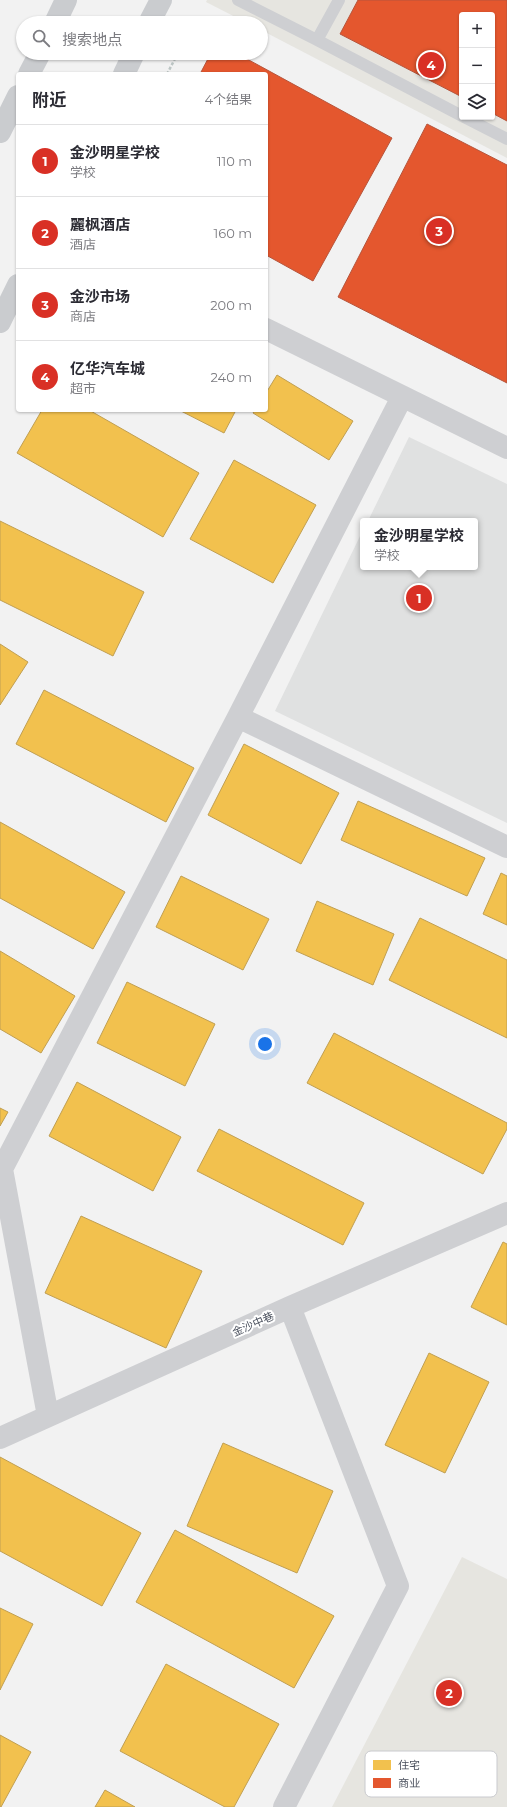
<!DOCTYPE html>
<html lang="zh">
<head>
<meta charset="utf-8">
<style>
	:root { --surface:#fff; --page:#f2f2f3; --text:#2b2b33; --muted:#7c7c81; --line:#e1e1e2; --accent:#d93025 }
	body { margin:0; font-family:Montserrat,"Noto Sans SC",sans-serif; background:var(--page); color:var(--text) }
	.controls { position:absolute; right:12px; top:12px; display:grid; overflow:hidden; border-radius:4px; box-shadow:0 1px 3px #0004 }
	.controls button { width:36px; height:36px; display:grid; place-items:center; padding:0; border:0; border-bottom:1px solid var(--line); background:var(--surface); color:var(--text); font:20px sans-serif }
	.you { position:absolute; left:265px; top:1044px; width:14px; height:14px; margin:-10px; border:3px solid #fff; border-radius:50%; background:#1a73e8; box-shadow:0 0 0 6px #1a73e833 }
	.badge { display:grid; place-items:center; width:26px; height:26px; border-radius:50%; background:var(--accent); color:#fff; font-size:13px; font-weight:700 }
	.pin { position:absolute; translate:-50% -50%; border:2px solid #fff; box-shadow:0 1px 4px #0006 }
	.popup { position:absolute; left:360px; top:518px; width:118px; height:52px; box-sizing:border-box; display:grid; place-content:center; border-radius:4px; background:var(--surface); filter:drop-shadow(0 1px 3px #0005); font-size:13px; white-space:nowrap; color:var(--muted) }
	.popup b { font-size:15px; color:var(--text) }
	.popup::after { content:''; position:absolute; left:50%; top:100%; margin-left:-8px; border:8px solid transparent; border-top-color:var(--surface) }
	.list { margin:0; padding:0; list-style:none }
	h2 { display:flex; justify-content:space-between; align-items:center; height:52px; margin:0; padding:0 16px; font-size:17px }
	h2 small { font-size:13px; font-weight:400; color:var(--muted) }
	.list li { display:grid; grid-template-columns:26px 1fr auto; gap:12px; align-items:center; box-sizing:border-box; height:72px; padding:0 16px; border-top:1px solid var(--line) }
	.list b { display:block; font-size:15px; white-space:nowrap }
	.list p { margin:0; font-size:13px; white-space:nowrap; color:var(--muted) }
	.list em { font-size:13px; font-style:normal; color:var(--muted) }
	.icon { flex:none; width:22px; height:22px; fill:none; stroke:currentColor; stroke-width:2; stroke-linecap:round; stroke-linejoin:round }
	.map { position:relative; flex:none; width:507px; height:1807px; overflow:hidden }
	.search { position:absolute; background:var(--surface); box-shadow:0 1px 3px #0004; left:16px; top:16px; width:252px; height:44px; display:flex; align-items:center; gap:10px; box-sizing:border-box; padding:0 14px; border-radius:22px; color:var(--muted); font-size:15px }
	.panel { position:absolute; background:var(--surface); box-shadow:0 1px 3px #0004; left:16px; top:72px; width:252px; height:340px; border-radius:4px }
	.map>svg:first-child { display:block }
	.commercial { fill:#e6e5e0; fill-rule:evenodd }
	.education { fill:#e0e1e1 }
	.homes { fill:#f2c14e; stroke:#c09f52 }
	.shops { fill:#e4572e; stroke:#b6553c }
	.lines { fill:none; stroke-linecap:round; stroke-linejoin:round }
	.path { stroke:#bcc5c4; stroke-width:2.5; stroke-dasharray:3 2; stroke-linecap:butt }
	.service { stroke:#cecfd2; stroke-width:12 }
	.minor { stroke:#cecfd2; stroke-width:22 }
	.primary { stroke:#cacccf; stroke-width:22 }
	.labels { text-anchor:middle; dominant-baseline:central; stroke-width:4; stroke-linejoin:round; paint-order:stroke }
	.street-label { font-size:11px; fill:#4a505d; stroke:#fff }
	.key { fill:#fff; stroke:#c9cace; stroke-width:1 }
	.key-label { font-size:11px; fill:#4a505d }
</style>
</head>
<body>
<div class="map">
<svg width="507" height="1807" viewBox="0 0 507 1807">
	<rect width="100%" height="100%" fill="#f2f2f2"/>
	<path class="commercial" d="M207 0H507V158L261 30V23H247L206 2ZM462 15H492V117H462Z
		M462 1557 507 1579V1807H332Z"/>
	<path class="education" d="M409 437 507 484V823L275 711 363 530V567H475V521H368Z"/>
	<path class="homes" d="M277 375 353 421 329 460 253 413 255 410H266V393Z
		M42 410H89L199 473 163 537 17 453Z
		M179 410H236L224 433Z
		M234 460 316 505 273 583 190 539Z
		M0 521 144 592 113 656 0 600Z
		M0 644 28 662 0 705Z
		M44 690 194 768 166 822 16 744Z
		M244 744 339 793 301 864 208 815Z
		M358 801 485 858 467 896 341 840Z
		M0 822 125 892 93 949 0 898Z
		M501 873 507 876V925L483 914Z
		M181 876 269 919 243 970 156 927Z
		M317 901 394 934 373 985 296 951Z
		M420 918 507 960V1038L389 980Z
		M0 951 75 996 41 1053 0 1029Z
		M127 982 215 1024 185 1086 97 1043Z
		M334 1033 507 1123V1129L483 1174 307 1083Z
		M77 1082 181 1137 153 1191 49 1136Z
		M0 1108 8 1112 0 1126Z
		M219 1129 364 1203 343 1245 197 1171Z
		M81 1216 202 1271 166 1348 45 1293Z
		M503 1242 507 1244V1325L471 1307Z
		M429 1353 489 1382 445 1473 385 1445Z
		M223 1443 333 1491 297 1573 187 1526Z
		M0 1457 141 1533 102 1606 0 1551Z
		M175 1530 334 1616 294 1688 136 1602Z
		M0 1608 33 1624 0 1690Z
		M166 1664 279 1724 234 1807H225L120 1751Z
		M0 1735 31 1752 1 1807H0Z
		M105 1790 135 1807H95Z"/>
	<path class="shops" d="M358 0H507V121L492 113V15H462V97L340 34Z
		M211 53H236L392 138 313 281 266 255V74H200Z
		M427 124 507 165V383L338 297Z"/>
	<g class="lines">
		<path class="path" d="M167 74 178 53"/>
		<path class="service" d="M238 0 317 40
			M339 0 317 40 462 116
			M464 117 507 139"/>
		<path class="minor" d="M266 329 507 448
			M238 717 507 847
			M48 1416 2 1169 238 717 402 397
			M0 1438 290 1307 507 1213
			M284 1807 398 1586 290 1307"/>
		<path class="primary" d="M55 23 66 0
			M149 23 161 0
			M29 74 40 53
			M124 74 134 53
			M0 132 18 96
			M0 322 18 285"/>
	</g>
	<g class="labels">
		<g class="street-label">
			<text transform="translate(253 1324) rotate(-24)">金沙中巷</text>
		</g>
	</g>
	<rect x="365" y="1751" width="132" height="46" rx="6" class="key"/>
	<rect x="373" y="1760" width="18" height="10" fill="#f2c14e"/>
	<rect x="373" y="1778" width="18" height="10" fill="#e4572e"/>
	<g class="key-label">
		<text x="398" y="1769">住宅</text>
		<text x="398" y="1787">商业</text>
	</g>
</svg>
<div class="controls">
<button>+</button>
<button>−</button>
<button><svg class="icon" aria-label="layers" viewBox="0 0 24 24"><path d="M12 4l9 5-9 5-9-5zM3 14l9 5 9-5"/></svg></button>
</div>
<div class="you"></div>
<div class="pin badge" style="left:419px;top:598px">1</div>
<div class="popup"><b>金沙明星学校</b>学校</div>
<div class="pin badge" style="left:449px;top:1693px">2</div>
<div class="pin badge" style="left:439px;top:231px">3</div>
<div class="pin badge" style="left:431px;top:65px">4</div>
<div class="search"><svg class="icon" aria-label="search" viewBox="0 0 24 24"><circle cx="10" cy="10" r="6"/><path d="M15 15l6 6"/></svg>搜索地点</div>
<section class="panel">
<h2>附近<small>4个结果</small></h2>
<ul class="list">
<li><span class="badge">1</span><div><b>金沙明星学校</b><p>学校</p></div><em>110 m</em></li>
<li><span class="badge">2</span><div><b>麗枫酒店</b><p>酒店</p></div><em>160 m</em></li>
<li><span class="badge">3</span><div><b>金沙市场</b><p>商店</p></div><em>200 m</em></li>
<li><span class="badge">4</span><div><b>亿华汽车城</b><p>超市</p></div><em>240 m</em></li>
</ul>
</section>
</div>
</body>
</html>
